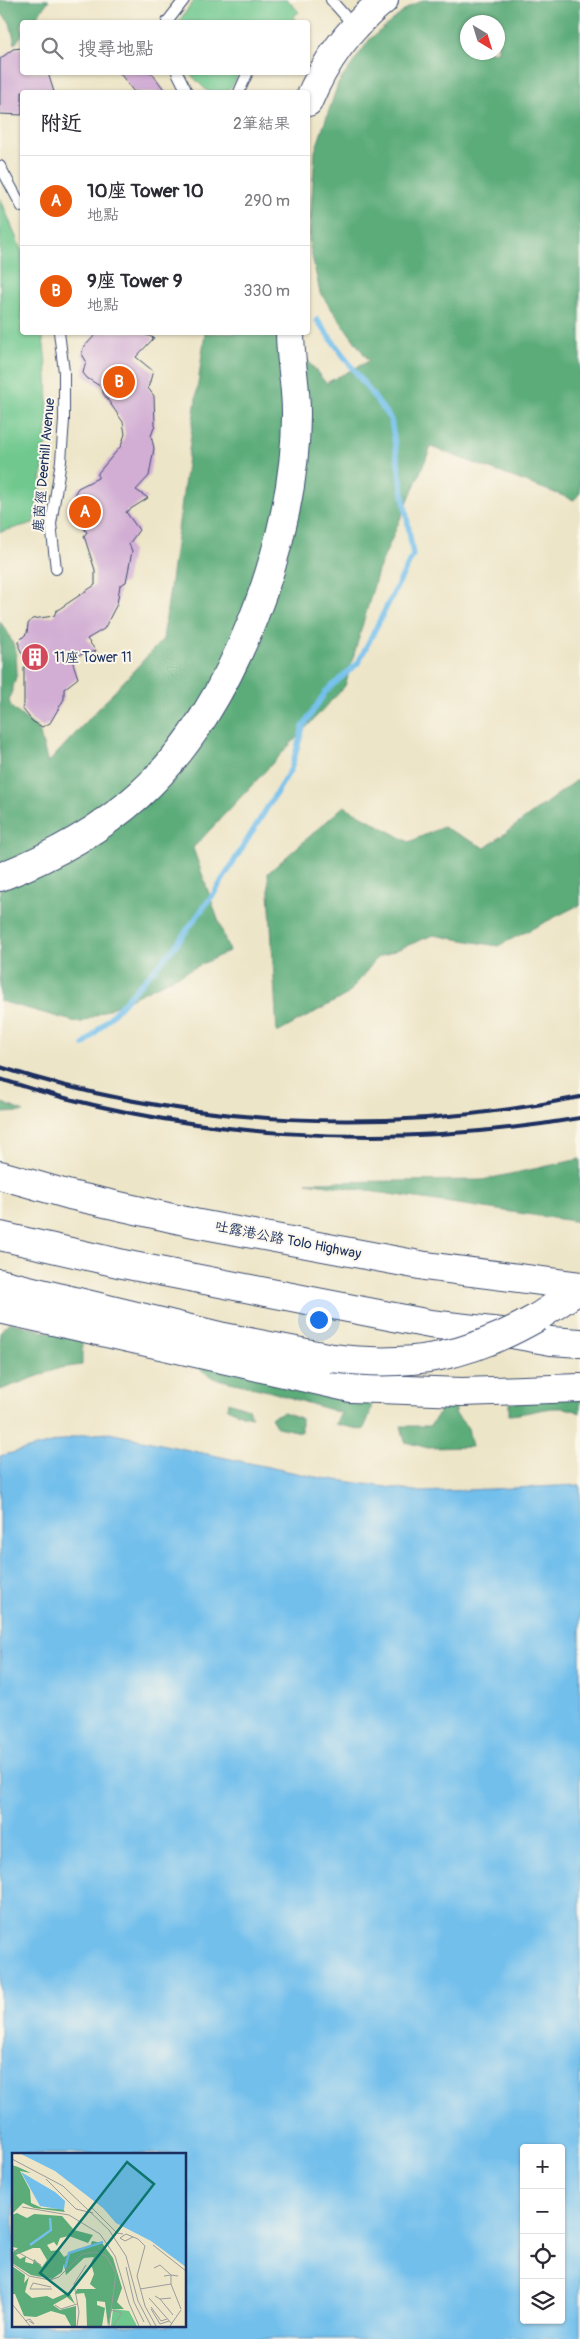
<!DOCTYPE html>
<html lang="zh-TW">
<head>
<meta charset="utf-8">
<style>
	:root { --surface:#fff; --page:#f2f2f3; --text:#2b2b33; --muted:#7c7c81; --line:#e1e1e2; --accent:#ea580c }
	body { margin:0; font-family:Pangolin,"LXGW WenKai TC",sans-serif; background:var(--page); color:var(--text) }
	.controls { position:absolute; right:15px; bottom:15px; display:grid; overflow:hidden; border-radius:5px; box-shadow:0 1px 4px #0004 }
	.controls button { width:45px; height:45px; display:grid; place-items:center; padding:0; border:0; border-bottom:1px solid var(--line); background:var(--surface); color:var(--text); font:25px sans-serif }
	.compass { position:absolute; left:460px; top:15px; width:45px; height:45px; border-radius:50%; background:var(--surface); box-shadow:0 1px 4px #0004; rotate:142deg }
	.you { position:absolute; left:318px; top:1319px; width:18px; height:18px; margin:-12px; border:4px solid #fff; border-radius:50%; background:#1a73e8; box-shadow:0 0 0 8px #1a73e833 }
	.badge { display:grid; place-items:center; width:32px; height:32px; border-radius:50%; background:var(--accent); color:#fff; font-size:16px; font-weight:700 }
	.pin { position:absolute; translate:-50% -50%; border:2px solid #fff; box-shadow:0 1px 5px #0006 }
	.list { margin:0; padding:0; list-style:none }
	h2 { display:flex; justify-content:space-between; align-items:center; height:65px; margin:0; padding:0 20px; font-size:21px }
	h2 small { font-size:16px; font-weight:400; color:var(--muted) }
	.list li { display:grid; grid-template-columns:32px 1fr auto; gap:15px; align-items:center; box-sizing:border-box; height:90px; padding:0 20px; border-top:1px solid var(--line) }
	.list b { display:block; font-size:19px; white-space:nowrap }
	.list p { margin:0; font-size:16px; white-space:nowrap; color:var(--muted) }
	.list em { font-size:16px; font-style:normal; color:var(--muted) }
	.icon { flex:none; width:28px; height:28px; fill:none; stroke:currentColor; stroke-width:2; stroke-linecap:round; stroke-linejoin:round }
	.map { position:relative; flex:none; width:580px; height:2339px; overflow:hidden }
	.search { position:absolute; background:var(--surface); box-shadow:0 1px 4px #0004; left:20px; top:20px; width:290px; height:55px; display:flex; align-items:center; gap:12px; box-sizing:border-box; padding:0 18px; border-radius:5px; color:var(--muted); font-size:19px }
	.panel { position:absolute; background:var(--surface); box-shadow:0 1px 4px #0004; left:20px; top:90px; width:290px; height:245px; border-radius:5px }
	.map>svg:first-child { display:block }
	.green { fill:#70c88e; stroke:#467c76 }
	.forest { fill:#5cac79; stroke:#3c6e6c; fill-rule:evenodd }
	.water { fill:#72bfec; stroke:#4677a5; fill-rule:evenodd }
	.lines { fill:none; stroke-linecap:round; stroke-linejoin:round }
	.stream { stroke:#72bfec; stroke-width:5.5 }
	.building { fill:#d2aed4 }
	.lane-casing { stroke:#3a4a6e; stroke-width:12 }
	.secondary-casing { stroke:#3a4a6e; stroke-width:30 }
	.highway-casing { stroke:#3a4a6e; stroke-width:30 }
	.lane { stroke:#fff; stroke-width:10 }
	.secondary { stroke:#fff; stroke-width:28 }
	.highway { stroke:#fff; stroke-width:28 }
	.rail { stroke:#1b2f5e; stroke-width:4 }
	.highway-bridge-casing { stroke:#3a4a6e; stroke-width:30; stroke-linecap:butt }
	.highway-bridge { stroke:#fff; stroke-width:28 }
	.labels { text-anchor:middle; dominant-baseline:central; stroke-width:4; stroke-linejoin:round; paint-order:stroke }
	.street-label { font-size:14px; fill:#1b2f5e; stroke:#fbf7ec }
	.poi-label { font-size:14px; fill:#1b2f5e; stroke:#fbf7ec; text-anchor:start }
	.inset-river { fill:none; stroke:#72bfec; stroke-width:2.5 }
	.inset-road { fill:none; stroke:#999c9d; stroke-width:1 }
	.view { fill:#0f766e; fill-opacity:0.15; stroke:#0f766e; stroke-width:2.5 }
	.inset-edge { fill:none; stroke:#1b2f5e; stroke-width:2.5 }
</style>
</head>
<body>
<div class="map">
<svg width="580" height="2339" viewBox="0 0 580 2339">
	<rect width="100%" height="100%" fill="#fbf7ec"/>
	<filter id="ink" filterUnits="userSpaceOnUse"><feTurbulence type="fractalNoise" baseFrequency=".02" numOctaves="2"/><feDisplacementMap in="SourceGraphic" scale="10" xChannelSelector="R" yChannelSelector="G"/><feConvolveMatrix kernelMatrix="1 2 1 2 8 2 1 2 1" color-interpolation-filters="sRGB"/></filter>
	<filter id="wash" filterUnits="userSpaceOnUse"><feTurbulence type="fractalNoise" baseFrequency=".0096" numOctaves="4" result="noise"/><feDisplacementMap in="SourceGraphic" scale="20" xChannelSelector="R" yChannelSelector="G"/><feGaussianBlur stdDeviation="1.12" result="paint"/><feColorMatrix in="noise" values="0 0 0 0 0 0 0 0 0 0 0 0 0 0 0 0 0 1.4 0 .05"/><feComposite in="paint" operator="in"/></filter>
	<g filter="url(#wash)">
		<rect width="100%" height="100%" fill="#ede5c7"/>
		<path class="green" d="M195 0H288L299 12 293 17 297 22H178Z
			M235 73 238 74C232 90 226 94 208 92L189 73Z
			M0 197 22 252V332L42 333C53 396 47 460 33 523L0 532Z"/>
		<path class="forest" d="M0 0H49L33 22H22V35L15 44 10 23 0 12Z
			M423 0H580V493L574 500 431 447 378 571 345 686 193 848 229 951 80 1023 0 1001V622L7 631 16 651 17 673 9 701 12 708 39 730 48 763 163 639 205 333H285L326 383 369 361 320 293 309 242 315 151 338 84 370 39 410 6ZM468 22H498V52H468Z
			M580 778V906L575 907 498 946 433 935 377 958 348 994 277 1033 268 873 344 806 409 842 443 827 485 848Z
			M0 1102 24 1112 0 1113Z
			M580 1159V1222L307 1182 482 1180Z
			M9 1322 82 1341V1365L60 1368 0 1390V1332Z
			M186 1359 311 1367 365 1373C373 1398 375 1406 363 1430L335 1424 341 1413 268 1391 213 1378Z
			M580 1394V1413C557 1401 533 1414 509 1415V1403Z
			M435 1395 454 1396 455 1413 468 1428 472 1447 428 1448 405 1442 401 1426H430L439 1413Z
			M228 1402 249 1409 252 1417 242 1415 227 1408Z
			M284 1412 301 1418V1432L277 1427 271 1417Z"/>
		<path class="water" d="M109 1433 315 1477 422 1492 580 1485V2339H0V1456L83 1435ZM524 2148H561V2320H524ZM14 2154H185V2325H14Z"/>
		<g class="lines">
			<path class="stream" d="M84 1045 173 949 215 892 291 769 303 727 326 691 358 663 413 555 391 420 317 320"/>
		</g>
		<g id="blocks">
			<path class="building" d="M22 48V72L48 73 54 92H22V115L0 114V59L13 49Z
				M119 72H151L166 92H134Z
				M98 332H138L154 338 136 357 153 371 148 388 154 396 155 425 151 436 154 448 149 476 136 490 148 498 126 512 139 530 129 544 132 551 129 567 126 582 120 585 117 604 104 629 87 639 96 651 71 657 78 678 64 689V699L50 723 42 727 32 721 22 708 24 704V668L27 664 19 647V641L27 633 28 624 32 619 54 616 56 611 95 585V570L84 536 87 532 74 518 71 512 77 502 75 493 78 488 98 478V473L121 446 125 434 123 422 103 393V388L87 378 83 373 86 361 82 354 83 348Z"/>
		</g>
	</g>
	<g filter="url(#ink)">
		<use href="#blocks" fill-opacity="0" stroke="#3a4a6e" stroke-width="1"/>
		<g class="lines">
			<g class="lane-casing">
				<path id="lane" d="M331 0 355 27
					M167 22 184 0
					M177 72 187 92
					M239 92 248 72
					M0 166 22 207
					M56 569 51 524 61 461 64 420V372L59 332"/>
			</g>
			<g class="secondary-casing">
				<path id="secondary" d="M308 102C324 63 350 27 384 0
					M0 877C51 857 98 832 139 795 233 711 297 536 296 412 296 385 290 359 290 332"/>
			</g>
			<g class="highway-casing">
				<path id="highway" d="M0 1175 70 1195 194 1223 425 1266 580 1286
					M0 1236 123 1264 430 1324 501 1332 551 1341 580 1343
					M0 1283 224 1337 332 1358
					M0 1309 351 1388 462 1392 580 1388
					M538 1317 580 1289"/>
			</g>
			<use href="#lane" class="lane"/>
			<use href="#secondary" class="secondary"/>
			<use href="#highway" class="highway"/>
			<path class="rail" d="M0 1067C186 1127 389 1136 580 1097
				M0 1079C185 1139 389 1151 580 1118"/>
			<g class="highway-bridge-casing">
				<path id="highway-bridge" d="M332 1358C411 1368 469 1357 538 1317"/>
			</g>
			<use href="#highway-bridge" class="highway-bridge"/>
		</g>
	</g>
	<defs>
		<g id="building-disc" transform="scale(1.4375)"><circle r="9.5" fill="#d1495b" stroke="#fbf7ec"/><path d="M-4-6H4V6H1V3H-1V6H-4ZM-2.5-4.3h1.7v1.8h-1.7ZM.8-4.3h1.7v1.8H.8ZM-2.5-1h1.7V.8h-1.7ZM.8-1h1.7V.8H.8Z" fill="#fff"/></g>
	</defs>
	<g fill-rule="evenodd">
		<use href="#building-disc" x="35" y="657"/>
	</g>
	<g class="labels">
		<g class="street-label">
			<text transform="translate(44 465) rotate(-85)">鹿茵徑 Deerhill Avenue</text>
			<text transform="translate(288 1240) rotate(11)">吐露港公路 Tolo Highway</text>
		</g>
		<g class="poi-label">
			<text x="54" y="657">11座 Tower 11</text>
		</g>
	</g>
	<g transform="translate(12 2153)">
		<rect width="174" height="174" fill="#ede5c7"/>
		<path d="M101 156 117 158 125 173H99Z" fill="#70c88e"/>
		<path d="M0 12 6 14 19 20 8 18 18 37 19 50 30 55 51 56 53 59 22 55 11 50 0 61ZM5 60 15 65 22 61 50 63 62 77 81 82 76 90 57 83 48 85 45 93 42 89 35 92 39 98 47 97 52 104 65 96 78 94 80 88 90 90 101 105 110 135 105 149 112 156H100L96 173 93 149 85 148V152L93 155 90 173H75L74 146 72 140 63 141 65 136H84L78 131 82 121 80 114H77L82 104 72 105 54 122 52 111 50 119 40 126 19 122 0 110V100L6 95 0 94V62ZM21 95H28L35 107 30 114 22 106 21 111 13 109 14 103 8 106 4 102ZM0 113 13 122 12 130 17 124 13 139 20 145 35 143 41 146 57 139 63 151 55 144 41 152 48 157 64 153V173H59L53 162 39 158 24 164 12 163 3 141H0Z" fill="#5cac79" fill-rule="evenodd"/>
		<path d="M7 0H174V114L139 88 104 70 91 55 43 18ZM9 19 43 39 53 48 52 57 28 53Z" fill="#72bfec"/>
		<path class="inset-river" d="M18 92 39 77 38 65M53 115 57 100 91 89"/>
		<path class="inset-road" d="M0 6 51 33 97 77 114 103 126 148 139 173M34 26 64 56 81 60M10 54 57 62 88 81 103 103 117 150 127 173M79 54 105 80 111 81M121 84 113 88 108 85 114 81 126 86 133 93 125 123 133 153 144 173M141 92 174 118M0 96 29 112M0 111 17 123 38 127 47 124 70 101 83 99 94 103 104 120 97 173M114 114 122 149 132 169M142 115 148 112 159 122 166 123M152 123 159 122V131M39 134 21 130 18 136H40M128 136 159 131 169 156M143 143 148 146 159 145M137 145 160 171M148 146 161 162M0 151 18 173M43 152 49 156 65 151M139 154 149 168 155 166M139 156 148 171 157 168M99 157 110 160 101 173M13 168 18 166 22 171 17 168M65 173 67 159 62 131 74 112M158 173 169 157"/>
		<path class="view" d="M115 9 142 31 56 142 28 120Z"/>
		<rect width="174" height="174" class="inset-edge"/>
	</g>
</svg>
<div class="controls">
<button>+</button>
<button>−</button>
<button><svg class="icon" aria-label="locate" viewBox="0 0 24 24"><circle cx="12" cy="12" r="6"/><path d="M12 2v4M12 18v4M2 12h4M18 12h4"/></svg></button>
<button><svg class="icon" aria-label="layers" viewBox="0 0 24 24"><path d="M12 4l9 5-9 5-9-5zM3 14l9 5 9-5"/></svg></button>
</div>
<svg class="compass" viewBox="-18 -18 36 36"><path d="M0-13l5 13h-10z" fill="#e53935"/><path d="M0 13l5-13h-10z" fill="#7c7c81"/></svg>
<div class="you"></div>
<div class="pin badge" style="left:85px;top:512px">A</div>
<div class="pin badge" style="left:119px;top:382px">B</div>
<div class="search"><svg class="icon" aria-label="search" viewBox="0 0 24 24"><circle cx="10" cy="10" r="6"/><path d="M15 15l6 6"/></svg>搜尋地點</div>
<section class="panel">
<h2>附近<small>2筆結果</small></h2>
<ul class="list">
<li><span class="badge">A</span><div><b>10座 Tower 10</b><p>地點</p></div><em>290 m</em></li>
<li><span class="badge">B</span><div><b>9座 Tower 9</b><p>地點</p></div><em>330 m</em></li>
</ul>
</section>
</div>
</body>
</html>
